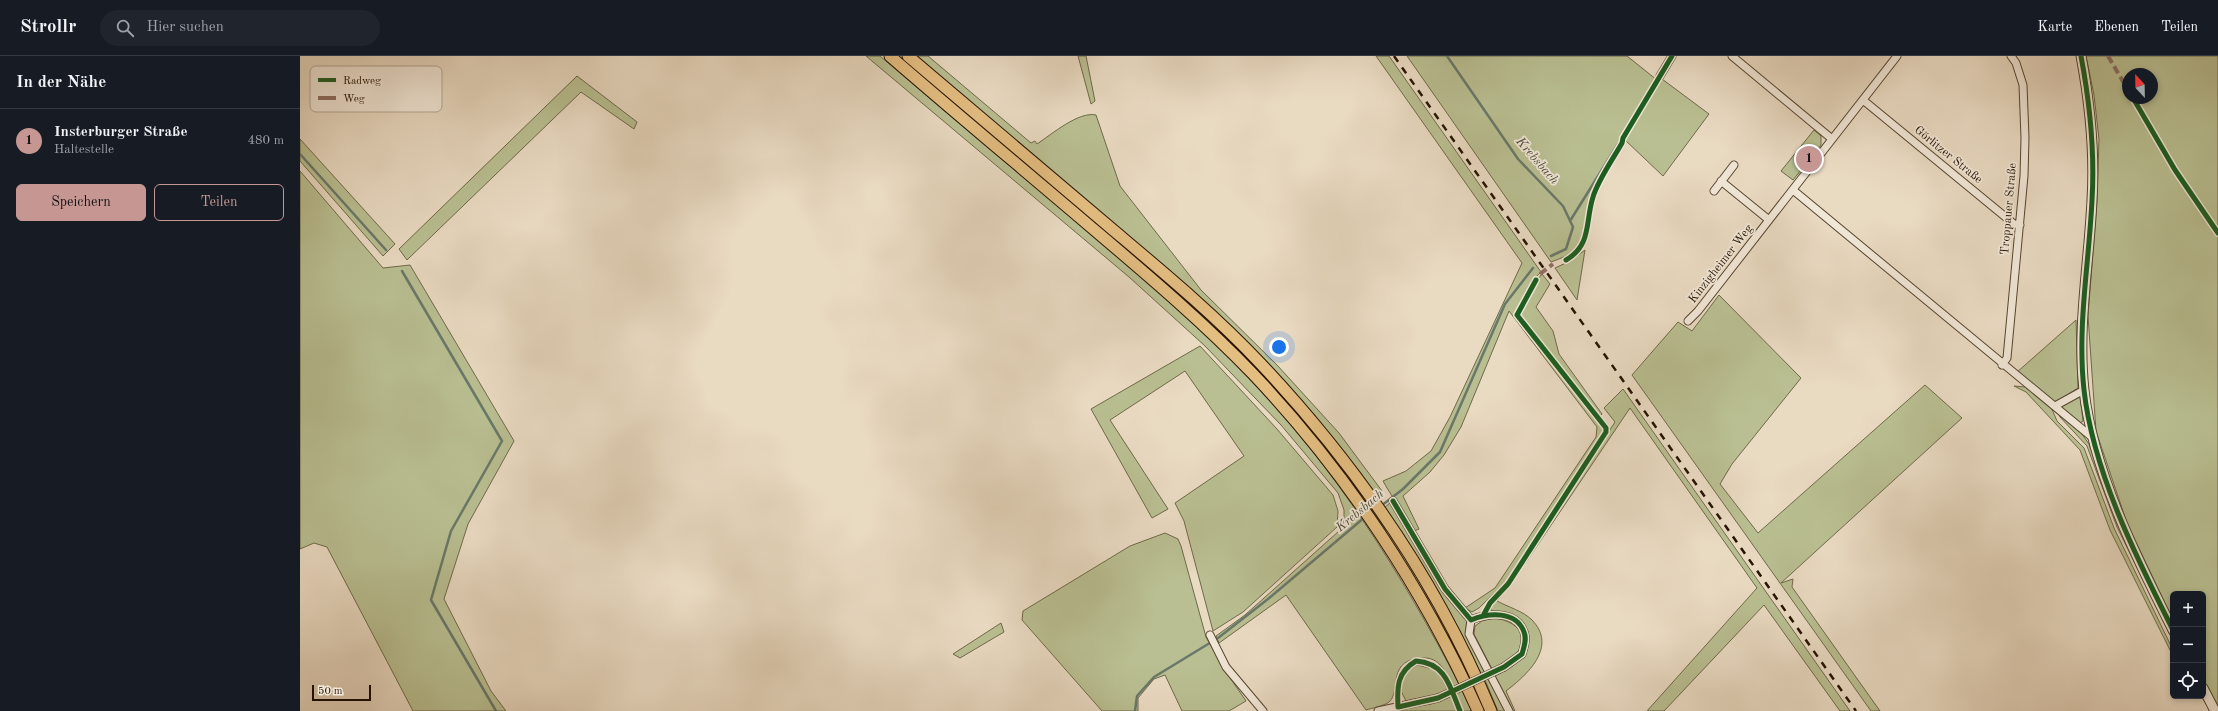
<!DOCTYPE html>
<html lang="de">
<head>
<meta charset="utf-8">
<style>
	:root { --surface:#171b24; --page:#20242c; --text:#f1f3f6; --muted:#9ea1a6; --line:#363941; --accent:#c59692 }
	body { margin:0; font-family:"Old Standard TT",serif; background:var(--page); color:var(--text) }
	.controls { position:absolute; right:12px; bottom:12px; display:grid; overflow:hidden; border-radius:6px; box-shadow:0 2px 6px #0003 }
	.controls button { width:36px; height:36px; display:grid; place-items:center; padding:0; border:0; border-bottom:1px solid var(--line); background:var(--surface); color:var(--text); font:20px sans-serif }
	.compass { position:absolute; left:1822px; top:12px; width:36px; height:36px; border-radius:50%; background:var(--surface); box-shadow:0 2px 6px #0003; rotate:338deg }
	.scale { position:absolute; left:12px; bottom:10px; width:59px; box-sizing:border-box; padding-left:4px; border:2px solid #251300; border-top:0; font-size:11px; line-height:14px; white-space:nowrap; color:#251300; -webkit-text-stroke:3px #f1e7d7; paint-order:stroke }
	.you { position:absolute; left:979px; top:291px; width:14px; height:14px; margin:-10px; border:3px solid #fff; border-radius:50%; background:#1a73e8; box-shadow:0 0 0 6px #1a73e833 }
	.badge { display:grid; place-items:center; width:26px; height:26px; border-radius:50%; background:var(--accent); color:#111; font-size:13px; font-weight:700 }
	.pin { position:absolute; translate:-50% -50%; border:2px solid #fff; box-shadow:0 1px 4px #0006 }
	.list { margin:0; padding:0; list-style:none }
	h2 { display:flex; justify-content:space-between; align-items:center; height:52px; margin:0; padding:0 16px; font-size:17px }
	h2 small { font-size:13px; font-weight:400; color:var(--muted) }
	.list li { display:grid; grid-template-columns:26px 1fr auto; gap:12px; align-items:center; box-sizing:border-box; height:64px; padding:0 16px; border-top:1px solid var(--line) }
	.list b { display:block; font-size:15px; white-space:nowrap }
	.list p { margin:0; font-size:13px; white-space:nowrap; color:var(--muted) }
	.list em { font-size:13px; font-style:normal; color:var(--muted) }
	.actions { display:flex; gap:8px; padding:12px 16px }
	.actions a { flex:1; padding:9px 0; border:1px solid var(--accent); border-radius:6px; text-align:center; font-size:14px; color:var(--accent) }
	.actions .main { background:var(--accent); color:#111 }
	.icon { flex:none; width:22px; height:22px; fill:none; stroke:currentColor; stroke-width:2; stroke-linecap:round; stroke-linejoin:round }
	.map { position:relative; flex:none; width:1918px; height:655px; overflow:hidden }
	header { display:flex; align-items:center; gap:24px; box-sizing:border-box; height:56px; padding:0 20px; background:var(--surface); border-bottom:1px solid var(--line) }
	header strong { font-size:19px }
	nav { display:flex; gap:22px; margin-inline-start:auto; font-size:14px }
	.search { width:280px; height:36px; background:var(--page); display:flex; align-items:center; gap:10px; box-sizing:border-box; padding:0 14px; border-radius:22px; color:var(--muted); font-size:15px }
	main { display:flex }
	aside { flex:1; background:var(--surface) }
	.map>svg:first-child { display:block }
	.green { fill:#b9bf92; stroke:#6f6949; fill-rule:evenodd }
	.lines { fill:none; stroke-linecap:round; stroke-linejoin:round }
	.stream { stroke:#69786a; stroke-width:2.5 }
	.minor-casing { stroke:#564530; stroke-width:9 }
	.tertiary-casing { stroke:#564530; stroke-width:11 }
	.trunk-casing { stroke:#251300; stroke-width:13 }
	.minor { stroke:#f1e7d7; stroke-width:7 }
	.tertiary { stroke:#f1e7d7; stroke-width:9 }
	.trunk { stroke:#e4bd81; stroke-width:11 }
	.rail { stroke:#251300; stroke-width:2.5; stroke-dasharray:7 7; stroke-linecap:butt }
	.minor-bridge-casing { stroke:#564530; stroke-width:9; stroke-linecap:butt }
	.minor-bridge { stroke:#f1e7d7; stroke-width:7 }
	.quiet { stroke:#8d6e63; stroke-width:4; stroke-dasharray:8 4; stroke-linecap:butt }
	.cycleway-casing { stroke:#f1e7d7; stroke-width:8 }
	.cycleway { stroke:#1b5e20; stroke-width:5 }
	.labels { text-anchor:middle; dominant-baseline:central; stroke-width:3.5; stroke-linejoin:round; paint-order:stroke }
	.street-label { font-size:12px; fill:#251300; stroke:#f1e7d7 }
	.water-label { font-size:13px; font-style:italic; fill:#4d4e3e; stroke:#f1e7d7 }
	.key { fill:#f1e7d7; stroke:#b4a796; stroke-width:1 }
	.key-label { font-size:11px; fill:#251300 }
</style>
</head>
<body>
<header>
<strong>Strollr</strong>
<div class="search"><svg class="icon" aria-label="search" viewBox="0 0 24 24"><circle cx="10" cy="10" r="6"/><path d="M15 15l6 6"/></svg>Hier suchen</div>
<nav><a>Karte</a><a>Ebenen</a><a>Teilen</a></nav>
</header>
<main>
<aside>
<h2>In der Nähe<small></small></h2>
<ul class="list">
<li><span class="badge">1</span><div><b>Insterburger Straße</b><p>Haltestelle</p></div><em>480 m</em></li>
</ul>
<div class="actions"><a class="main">Speichern</a><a>Teilen</a></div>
</aside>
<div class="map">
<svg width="1918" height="655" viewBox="0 0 1918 655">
	<rect width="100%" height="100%" fill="#e9dac2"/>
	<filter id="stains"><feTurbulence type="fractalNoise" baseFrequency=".005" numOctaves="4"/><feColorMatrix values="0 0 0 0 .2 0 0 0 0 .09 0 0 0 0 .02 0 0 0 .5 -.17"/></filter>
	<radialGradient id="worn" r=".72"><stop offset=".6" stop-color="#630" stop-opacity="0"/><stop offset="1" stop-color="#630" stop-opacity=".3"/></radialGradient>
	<path class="green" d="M566 0H580C634 46 688 92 742 137 814 197 885 254 949 322 1035 412 1102 518 1159 628L1153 631C1147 619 1141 602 1125 602 1085 602 1102 635 1089 646 1084 650 1072 652 1066 654L986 539 919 587 916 580 945 559 1039 475 1044 464V454L1038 437 981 369 905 290 829 221Z
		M614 0H628L731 87 735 85 737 88C752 78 779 55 796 59L820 130 901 234 977 309 1039 377 1082 435 1076 441 972 314Z
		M778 0H786L795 45 791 48Z
		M1076 0H1089L1241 216 1234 223 1215 260 1305 373 1209 523 1179 552 1172 556 1165 552 1195 532 1296 381 1297 371 1209 255 1161 371 1144 399 1130 416 1103 440 1119 473 1114 475 1087 432 1083 425 1106 415 1131 395 1150 361 1222 207Z
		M1107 0H1327L1357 24 1321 82 1320 89C1311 106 1298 123 1292 141 1278 176 1295 191 1251 206Z
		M1786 0H1918V653L1903 623V538H1873V564L1827 467 1796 375 1788 260 1797 144 1799 83 1794 39ZM1828 18H1852V42H1828Z
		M277 20 337 66 334 73 281 36 107 204 99 193Z
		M1362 23 1409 58 1363 120 1325 84Z
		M1514 74 1521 80V89L1493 124 1481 115Z
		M0 83 95 188 83 200 0 105Z
		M0 115 83 212 110 209 214 385 168 468 144 543 191 635 206 655H113L27 491 14 487 0 493Z
		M1285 194 1277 244 1255 212 1270 205Z
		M1242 218 1250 228 1236 251 1253 275 1259 298 1302 358 1299 361 1221 259 1237 224Z
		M1419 239 1501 322 1432 408 1420 428 1458 477 1625 329 1662 362 1481 527 1493 523 1492 531 1580 655H1571L1332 319 1378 266 1392 275Z
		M1776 264 1778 332 1754 347 1716 317Z
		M900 290 977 373 1033 439 1038 455 1037 471 943 556 913 575 884 465 875 447 944 400 885 315 810 364 868 453 852 462 791 353Z
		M1714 330 1725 331 1751 351 1757 365 1784 392 1814 472 1873 594V600L1810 474 1780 394 1726 336Z
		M1323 333 1550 655H1540L1464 549 1364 655H1347L1457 532 1330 352 1210 530 1197 545C1208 551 1223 555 1232 564 1258 591 1227 619 1206 635L1215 655H1213L1195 620C1221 607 1223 604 1227 576L1203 556 1191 555V549L1210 528 1315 366 1304 352Z
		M1780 340 1783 365 1780 367 1760 350Z
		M1758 356 1779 374 1789 388 1819 471 1873 580V585L1817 471 1787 390 1760 361Z
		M1091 446 1168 563 1167 570 1187 616 1181 618 1138 535 1084 452Z
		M865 477 878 483 881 490 906 581 924 613 946 645 929 655H882L865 619 854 623 838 642V655H802L722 564 723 555 830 490Z
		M1194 562C1213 564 1233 578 1216 598 1210 605 1200 609 1192 613L1174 578 1175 570 1182 565Z
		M701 567 704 576 660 602 653 598Z
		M1117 609 1137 614 1148 634 1137 639 1106 645 1100 633C1102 621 1106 615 1117 609Z
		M1190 622 1205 655H1198L1185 624Z
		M1163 634 1173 655H1163L1156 638Z
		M1152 640 1158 655H1085L1131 648Z"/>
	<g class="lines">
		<path class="stream" d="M1147 0 1218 103 1263 150 1273 171 1266 193 1251 200
			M0 98 86 194
			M1270 165 1318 88
			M102 215 202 385 151 475 131 544 196 655
			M1081 450 1103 433 1140 396 1205 248 1233 212
			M835 655 837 640 854 621 918 582 968 543 1065 461"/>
		<g class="minor-casing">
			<path id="minor" d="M1432 0 1532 83
				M1360 20 1372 0
				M1563 44 1714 168 1720 169
				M1421 125 1469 164
				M1493 134 1793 382
				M1414 135 1434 109
				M1388 265 1398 255 1597 0
				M1702 309 1707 302 1724 120 1725 82 1723 29 1716 7 1711 0
				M1755 350 1784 334
				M1093 445 1145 533 1171 564
				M910 579 926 611 963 655
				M1204 611 1222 598C1224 591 1227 583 1224 576 1216 554 1188 557 1171 564L1169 578 1209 655
				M1078 655 1138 642"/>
		</g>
		<g class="tertiary-casing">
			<path id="tertiary" d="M1781 0C1790 48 1795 95 1792 144 1789 208 1777 270 1784 334 1793 415 1836 501 1873 574
				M1903 632 1915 655"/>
		</g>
		<g class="trunk-casing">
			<path id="trunk" d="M590 0C659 60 729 118 798 177 851 222 905 268 953 318 1046 416 1123 532 1178 655
				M608 0C676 58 744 116 812 173 863 216 915 259 961 308 1056 409 1137 526 1191 655"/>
		</g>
		<use href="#minor" class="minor"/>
		<use href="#tertiary" class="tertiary"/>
		<use href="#trunk" class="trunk"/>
		<path class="rail" d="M1094 0 1556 655"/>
		<g class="minor-bridge-casing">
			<path id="minor-bridge" d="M1138 642 1204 611"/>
		</g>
		<use href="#minor-bridge" class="minor-bridge"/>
		<path class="quiet" d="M1808 0 1828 34
			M1240 218 1253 208"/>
		<g class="cycleway-casing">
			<path id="cycleway" d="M1781 0C1790 48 1795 95 1792 144 1789 208 1777 270 1784 334 1793 415 1836 501 1873 574
				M1833 42 1875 114 1918 177
				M1266 204C1292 189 1285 166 1293 141 1298 124 1313 103 1322 87L1323 82 1372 0
				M1093 445 1145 533 1171 564C1188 557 1216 554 1224 576 1227 583 1224 591 1222 598L1204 611 1138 642 1098 651C1097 631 1097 616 1116 605 1146 607 1150 631 1160 655
				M1184 558 1190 547 1208 528 1306 376V372L1217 259 1236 224"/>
		</g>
		<use href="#cycleway" class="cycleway"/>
	</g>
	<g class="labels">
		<g class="street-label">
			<text transform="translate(1648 99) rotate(39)">Görlitzer Straße</text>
			<text transform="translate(1709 153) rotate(-85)">Troppauer Straße</text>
			<text transform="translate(1421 208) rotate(-52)">Kinzigheimer Weg</text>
		</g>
		<g class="water-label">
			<text transform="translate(1237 105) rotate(49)">Krebsbach</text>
			<text transform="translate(1060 455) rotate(-40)">Krebsbach</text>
		</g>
	</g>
	<rect x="10" y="10" width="132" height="46" rx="6" class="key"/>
	<rect x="18" y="22" width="18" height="4" fill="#1b5e20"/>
	<rect x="18" y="40" width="18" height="4" fill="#8d6e63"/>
	<g class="key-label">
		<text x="43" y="28">Radweg</text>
		<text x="43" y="46">Weg</text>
	</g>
	<rect width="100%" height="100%" filter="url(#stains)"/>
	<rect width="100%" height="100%" fill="url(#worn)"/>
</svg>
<div class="controls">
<button>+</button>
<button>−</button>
<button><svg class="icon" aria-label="locate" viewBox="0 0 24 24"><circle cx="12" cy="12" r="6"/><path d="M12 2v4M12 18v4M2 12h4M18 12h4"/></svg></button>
</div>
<svg class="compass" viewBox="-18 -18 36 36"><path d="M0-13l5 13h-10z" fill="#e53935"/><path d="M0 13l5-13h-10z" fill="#9ea1a6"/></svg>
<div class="scale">50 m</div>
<div class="you"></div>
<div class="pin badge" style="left:1509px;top:103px">1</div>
</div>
</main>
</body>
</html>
